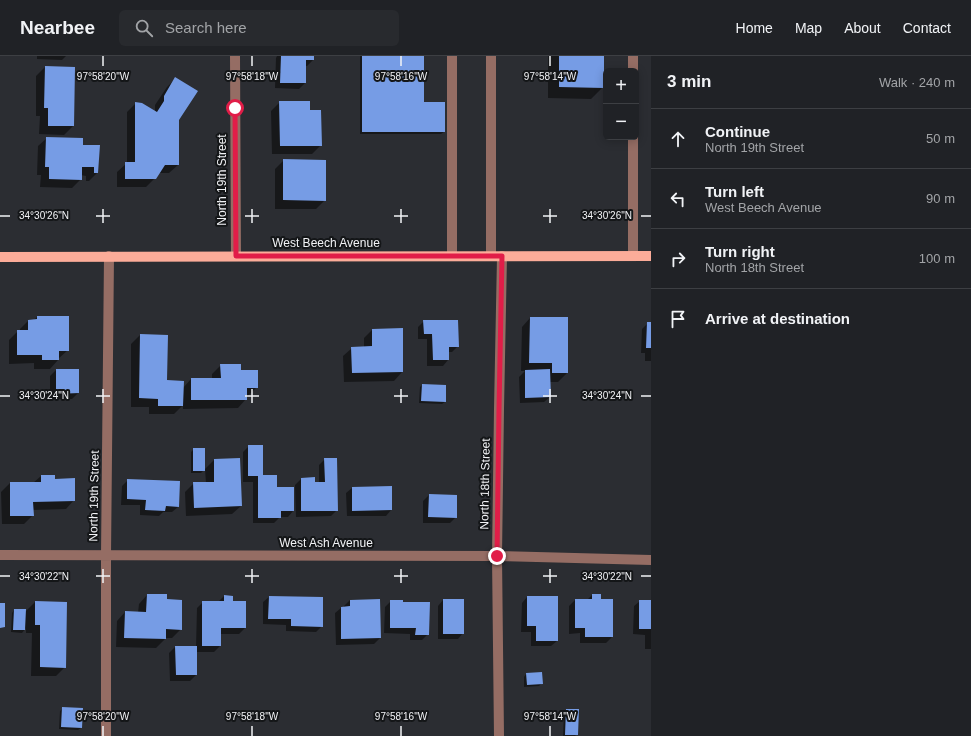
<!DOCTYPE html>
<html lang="en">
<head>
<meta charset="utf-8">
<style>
	:root { --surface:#202226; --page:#282a2e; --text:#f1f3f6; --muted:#a2a4a7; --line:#3d3f43 }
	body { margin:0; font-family:Helvetica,sans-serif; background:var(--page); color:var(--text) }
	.controls { position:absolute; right:12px; top:12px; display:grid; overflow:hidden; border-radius:6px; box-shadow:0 2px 10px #0003 }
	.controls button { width:36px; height:36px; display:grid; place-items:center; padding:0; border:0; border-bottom:1px solid var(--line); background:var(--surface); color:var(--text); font:20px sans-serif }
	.stop { position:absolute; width:12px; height:12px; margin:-9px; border:3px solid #e11d48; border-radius:50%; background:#fff }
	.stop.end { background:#e11d48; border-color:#fff; box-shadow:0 1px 4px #0008 }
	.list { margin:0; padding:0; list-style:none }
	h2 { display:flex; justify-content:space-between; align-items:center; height:52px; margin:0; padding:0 16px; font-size:17px }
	h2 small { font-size:13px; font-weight:400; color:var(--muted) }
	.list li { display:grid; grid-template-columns:26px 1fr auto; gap:12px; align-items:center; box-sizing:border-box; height:60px; padding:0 16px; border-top:1px solid var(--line) }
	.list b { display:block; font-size:15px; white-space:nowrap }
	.list p { margin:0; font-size:13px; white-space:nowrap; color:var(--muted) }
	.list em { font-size:13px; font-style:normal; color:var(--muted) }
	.icon { flex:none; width:22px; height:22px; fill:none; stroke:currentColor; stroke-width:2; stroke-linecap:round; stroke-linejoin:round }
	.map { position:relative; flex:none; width:651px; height:680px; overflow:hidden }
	header { display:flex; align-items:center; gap:24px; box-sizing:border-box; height:56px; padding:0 20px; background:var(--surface); border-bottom:1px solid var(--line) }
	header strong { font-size:19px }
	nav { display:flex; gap:22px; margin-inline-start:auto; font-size:14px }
	.search { width:280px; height:36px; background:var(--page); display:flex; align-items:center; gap:10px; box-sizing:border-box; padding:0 14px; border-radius:6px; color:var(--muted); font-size:15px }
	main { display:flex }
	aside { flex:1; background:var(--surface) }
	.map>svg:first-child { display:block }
	.shadow { fill:#0007 }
	.building { fill:#769ce5 }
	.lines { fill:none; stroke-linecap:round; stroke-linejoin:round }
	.minor { stroke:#956d64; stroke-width:10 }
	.major { stroke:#fcac99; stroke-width:10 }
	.route { stroke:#e11d48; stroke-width:5 }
	.ticks { fill:none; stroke:#f2f3f6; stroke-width:1.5 }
	.labels { text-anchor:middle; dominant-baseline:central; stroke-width:4; stroke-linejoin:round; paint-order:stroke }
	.street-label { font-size:12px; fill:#f2f3f6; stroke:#141618 }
	.ticks-label { font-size:10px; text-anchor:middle; fill:#f2f3f6; stroke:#141618; stroke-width:4; stroke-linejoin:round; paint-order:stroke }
</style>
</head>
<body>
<header>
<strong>Nearbee</strong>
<div class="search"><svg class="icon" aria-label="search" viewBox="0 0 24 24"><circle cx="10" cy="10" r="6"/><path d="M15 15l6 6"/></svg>Search here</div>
<nav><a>Home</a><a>Map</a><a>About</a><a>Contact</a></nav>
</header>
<main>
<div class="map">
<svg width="651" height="680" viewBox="0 0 651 680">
	<rect width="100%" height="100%" fill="#2b2d32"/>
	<path class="shadow" d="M37 0H66L62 4 37 3Z
		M277 0H313V4L307 10H305V27L299 33 275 32 276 2Z
		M360 0H423V47L444 76 441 78H360Z
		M548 0H603V31L591 43 548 42Z
		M45 11 73 70 64 79 39 78 40 60H36V20Z
		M176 22 178 64V109L169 117H158L155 122 146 131H117V116L127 107V56L136 47 155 56V49L167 31Z
		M280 46 309 55 321 89 312 98H272L271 55Z
		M47 82 82 90 97 117 89 125H86V120L81 119V123L72 132 40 131 41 119H37L38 90Z
		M284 104 325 144 316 153H275V113Z
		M37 261 68 294 58 303V304L50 313H34V307L9 308V284L18 275H20V273L28 265H33Z
		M530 262 567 317 558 326H550V341L544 346 520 347 519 321 525 315H521L522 271Z
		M424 265 458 290 452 296H448V304L443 310H427V283H418V271Z
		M648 267H651V305H645V297H641L642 273Z
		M372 274 402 316 394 325 344 326 343 300 352 292H364V282Z
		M140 279 166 325 183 332 191 323H212V318L221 309 240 315 257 331 248 340H246V343L238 352 183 353V349L174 358H149V351H131V288Z
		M56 314 78 337 72 343H50V320Z
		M422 329 445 346 442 348 419 347 420 331Z
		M249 390 262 420 276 432 293 455 288 461H280L274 467H253V426H243V396Z
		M194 393 204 414 214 404 239 403 241 450 232 458 186 460 185 436 194 427H206L205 413 201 417H191V396Z
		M325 403 337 454 331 460 296 461 295 429 301 423 314 427H319V409Z
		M41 420H54V424L74 444 66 453 32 454 33 459 24 468H2L1 436 10 427H33Z
		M128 424 178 451 172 456H163L159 460 140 459V449H121L122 430Z
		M352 432 391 454 386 460H347L346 437Z
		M429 439 456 461 450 467H423V445Z
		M147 539 166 544 181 573 172 582H165V583L156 592 116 591 117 565 125 556 138 557 139 548Z
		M592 539 600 544 612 581 606 587H580V577L569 578V550L575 544H587Z
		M224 540 232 546 245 572 239 578H220V590L214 596H196V619L190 625H170L169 597 175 591H196L197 552 203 546H218Z
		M269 541 322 570 316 576 286 575V569L263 568V546Z
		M527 541 557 585 551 590H531V576H521L522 547Z
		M350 544H379L380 582 374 588 336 589 335 557 341 552H344V550Z
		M443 544 463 577 458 583H438V550Z
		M391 545 402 547 428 578 422 584H410V578L384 577 385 551Z
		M640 545H651V593H645V579L633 578 634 550Z
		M35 546 65 611 56 620H31L32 577H26V572L22 577 11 576 12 557 14 554 25 556Z
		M526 618 542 627 539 630 524 631V621Z
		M63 652 81 672 78 674 59 673 60 655Z
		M566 654 577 678 575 680H563L564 657Z"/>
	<path class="building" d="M281 0H314V4H306V27H280Z
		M362 0H424V46H445V76H362Z
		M559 0H604V32L559 31Z
		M45 10 75 11 74 70H48V52H44Z
		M175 21 198 35 179 64V109H165L156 123H125V106H135V46L142 47 157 56 164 45V40Z
		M279 45H310V54H321L322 90H280Z
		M46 81 83 82V89H100L98 117H94V111H82V124L49 123V111H45Z
		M283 103 326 104V145L283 144Z
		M37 260H69V295H59V304H42V299H17V274H28V264L37 263Z
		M530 261H568V317H552V307H529Z
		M423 264H458L459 291H449V304H433L432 278H424Z
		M647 266H651V292H646Z
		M403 272V316L352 317 351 291 372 290V273Z
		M140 278 168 279 167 324 184 325 183 350H158V343L139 342Z
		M220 308H241V314H258V332H247V344H191V322H221Z
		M56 313H79V337L56 338Z
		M550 313 551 341 525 342V314Z
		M422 328 446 329V346L421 345Z
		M248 389H263V419H277V431H294V455H281V462H258V420H248Z
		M193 392H205V415H193Z
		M240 402 242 450 194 452 193 426H214V403Z
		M324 402H337L338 455H301V422L315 421V426H325Z
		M41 419H55V423L75 422V445L33 446 34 460H10V426H41Z
		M127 423 180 425 179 451 166 450 165 455 145 454 146 444 127 443Z
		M392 430V454L352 455V431Z
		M429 438 457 439V462L428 461Z
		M147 538H167V543L182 544V574L166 573V583L124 582 125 555 146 556Z
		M592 538H601V543H613V581H585V572H575V543H592Z
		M224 539 233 540V545H246V572H221V590H202V545H224Z
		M269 540 323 541V571L291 570V563H268Z
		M527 540H558V585H536V570H527Z
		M380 543 381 582 341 583V551L350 550V544Z
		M443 543H464V578H443Z
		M390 544H403V546H430L429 579H415L416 572H390Z
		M639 544H651V573H639Z
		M35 545 67 546 66 612 40 611V569H35Z
		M0 547H5V571L0 572Z
		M14 553H26L25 574H13Z
		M175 590H197V619H176Z
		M542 616 543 628 527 629 526 617Z
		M62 651 83 652 82 672 61 671Z
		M566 653H579L578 679H565Z"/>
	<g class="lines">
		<path class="minor" d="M235 0 236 200
			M452 0V200
			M633 0V15
			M633 81V200
			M491 200V0
			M0 499 497 500 651 504
			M106 680V499L109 200
			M499 680 497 500 499 353 502 200"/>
		<path class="major" d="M0 201 651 200"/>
	</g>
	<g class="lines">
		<path class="route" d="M235 52 236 200H502L499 353 497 500"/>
	</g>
	<path class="ticks" d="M103 0V10M252 0V10M401 0V10M550 0V10M103 153V167M252 153V167M401 153V167M550 153V167M0 160H10M96 160H110M245 160H259M394 160H408M543 160H557M641 160H651M103 333V347M252 333V347M401 333V347M550 333V347M0 340H10M96 340H110M245 340H259M394 340H408M543 340H557M641 340H651M103 513V527M252 513V527M401 513V527M550 513V527M0 520H10M96 520H110M245 520H259M394 520H408M543 520H557M641 520H651M103 670V680M252 670V680M401 670V680M550 670V680"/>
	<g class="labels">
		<g class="street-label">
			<text transform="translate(222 124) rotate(-90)">North 19th Street</text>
			<text x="326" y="187">West Beech Avenue</text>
			<text transform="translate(485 428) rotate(-89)">North 18th Street</text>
			<text transform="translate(94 440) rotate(-89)">North 19th Street</text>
			<text x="326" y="487">West Ash Avenue</text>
		</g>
	</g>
	<g class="ticks-label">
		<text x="103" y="24">97°58'20"W</text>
		<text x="252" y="24">97°58'18"W</text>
		<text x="401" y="24">97°58'16"W</text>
		<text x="550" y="24">97°58'14"W</text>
		<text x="44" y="163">34°30'26"N</text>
		<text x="607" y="163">34°30'26"N</text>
		<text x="44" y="343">34°30'24"N</text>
		<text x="607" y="343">34°30'24"N</text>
		<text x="44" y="524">34°30'22"N</text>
		<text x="607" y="524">34°30'22"N</text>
		<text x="103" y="664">97°58'20"W</text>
		<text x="252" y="664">97°58'18"W</text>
		<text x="401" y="664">97°58'16"W</text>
		<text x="550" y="664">97°58'14"W</text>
	</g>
</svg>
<div class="controls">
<button>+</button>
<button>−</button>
</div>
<div class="stop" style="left:235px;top:52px"></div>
<div class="stop end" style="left:497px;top:500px"></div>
</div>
<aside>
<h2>3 min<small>Walk · 240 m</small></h2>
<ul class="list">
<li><svg class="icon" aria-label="ahead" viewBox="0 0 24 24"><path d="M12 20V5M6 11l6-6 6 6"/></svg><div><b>Continue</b><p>North 19th Street</p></div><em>50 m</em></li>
<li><svg class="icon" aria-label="left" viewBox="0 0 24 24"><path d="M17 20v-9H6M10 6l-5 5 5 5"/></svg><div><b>Turn left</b><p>West Beech Avenue</p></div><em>90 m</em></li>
<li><svg class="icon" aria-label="right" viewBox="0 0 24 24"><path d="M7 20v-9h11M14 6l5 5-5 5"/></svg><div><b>Turn right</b><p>North 18th Street</p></div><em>100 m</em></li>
<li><svg class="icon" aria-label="arrive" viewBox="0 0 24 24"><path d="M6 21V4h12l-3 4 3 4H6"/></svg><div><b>Arrive at destination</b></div></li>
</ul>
</aside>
</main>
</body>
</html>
